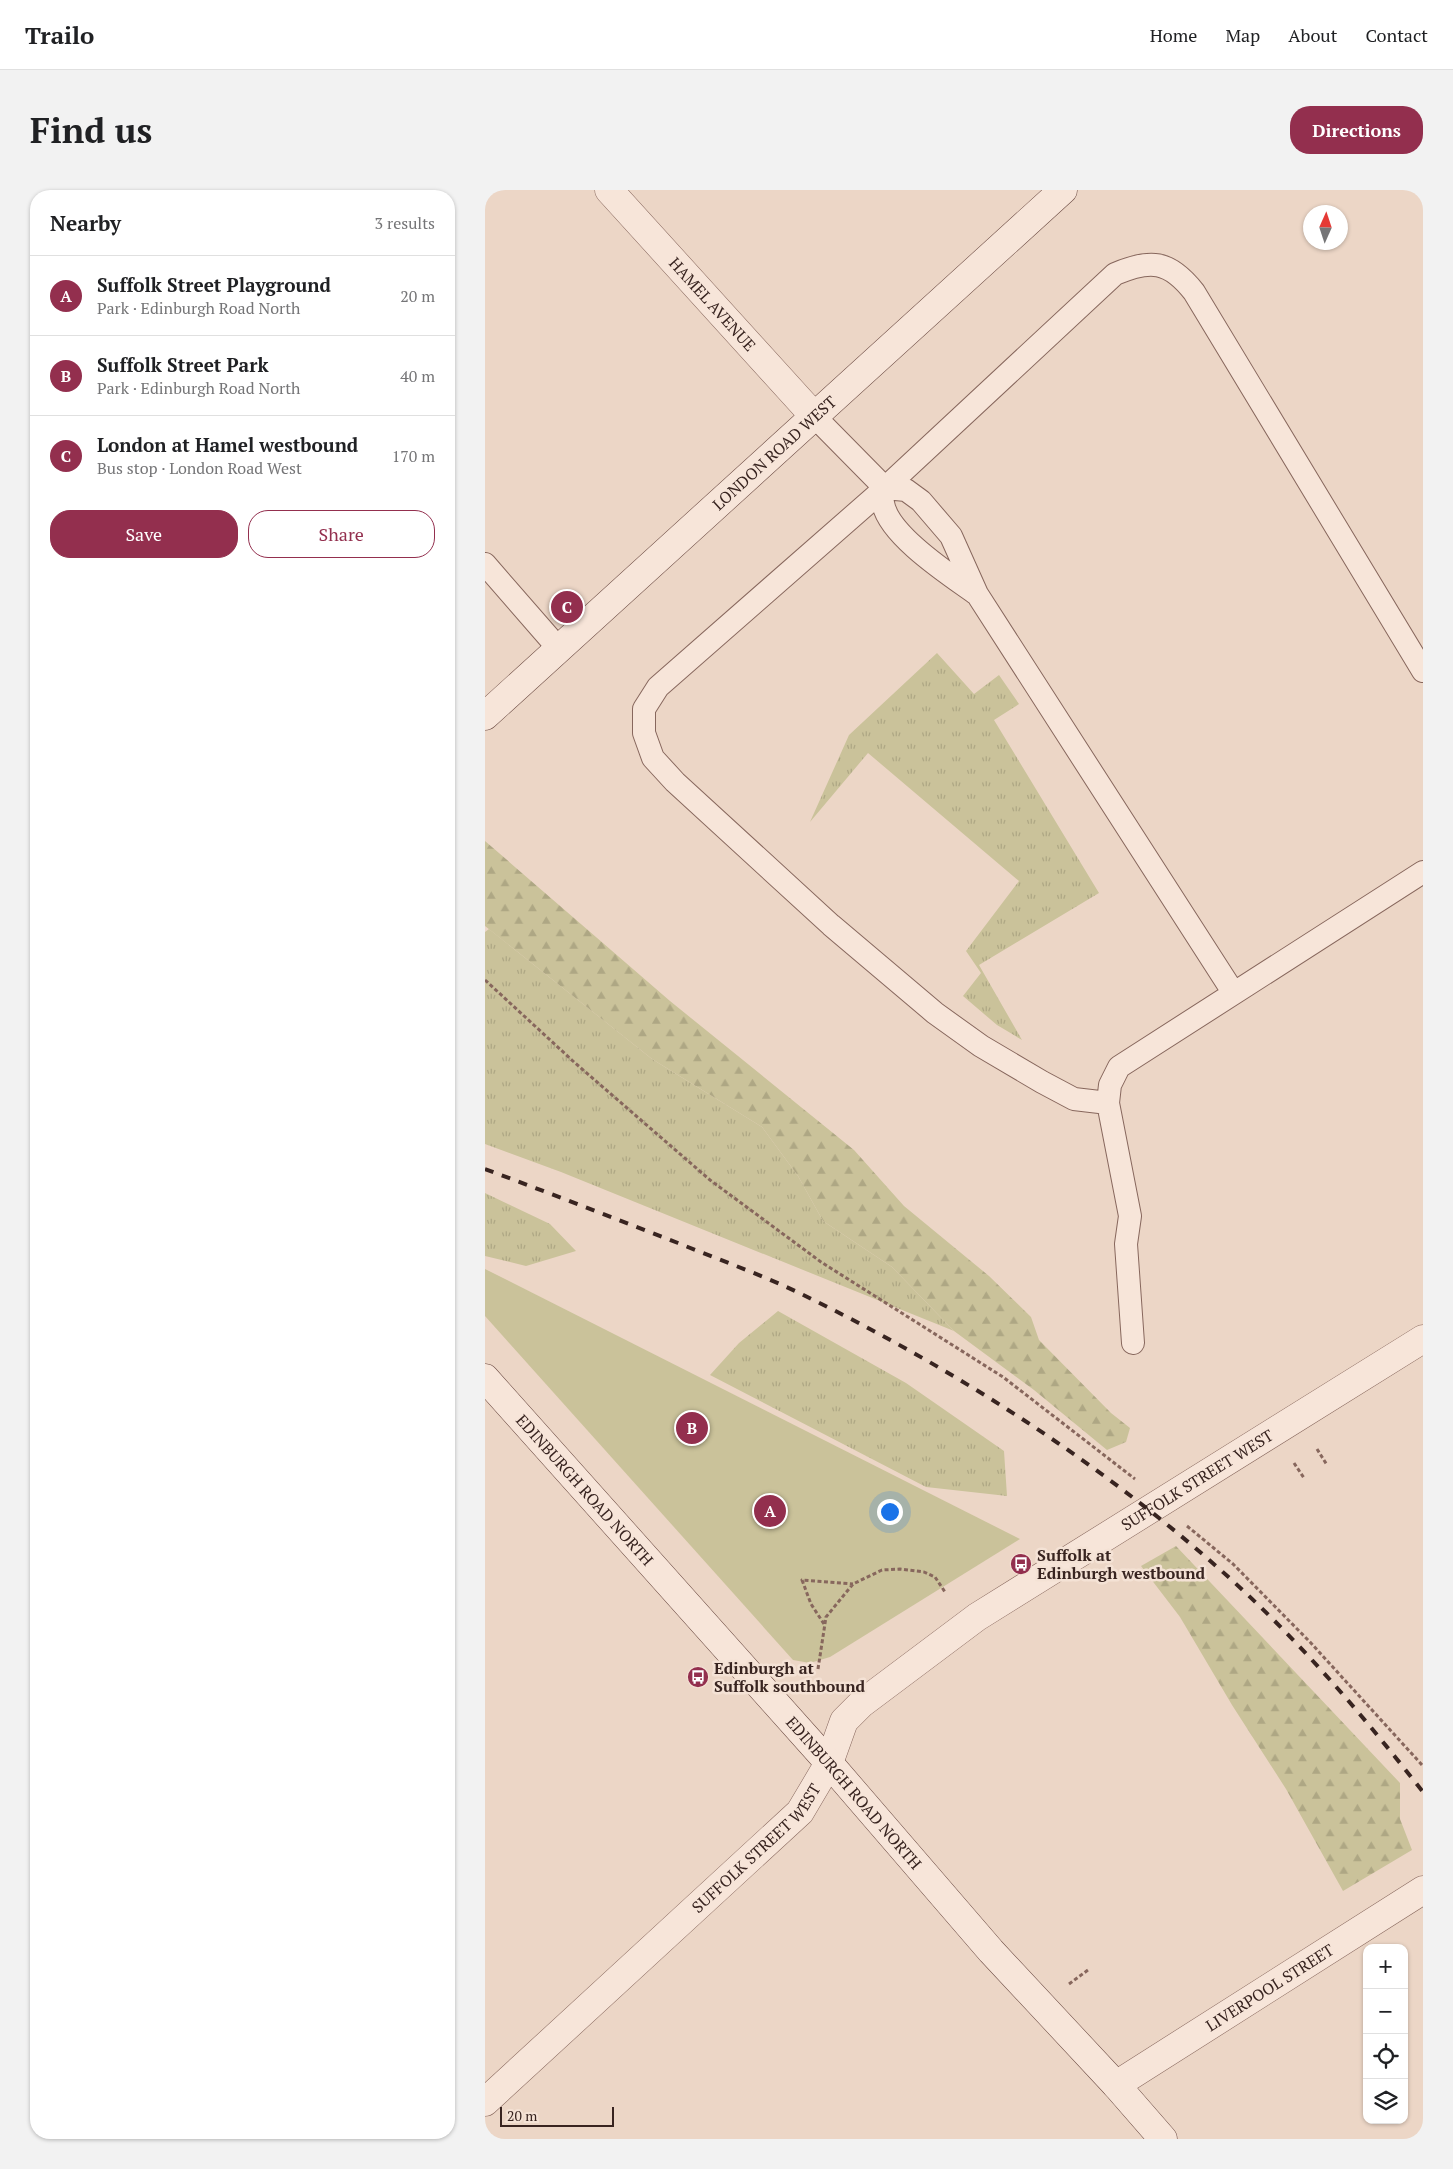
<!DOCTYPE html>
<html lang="en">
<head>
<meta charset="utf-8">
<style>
	:root { --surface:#fff; --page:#f2f2f2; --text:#202124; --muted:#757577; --line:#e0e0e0; --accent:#932f4e }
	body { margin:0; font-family:"PT Serif",serif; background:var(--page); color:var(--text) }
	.controls { position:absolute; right:15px; bottom:15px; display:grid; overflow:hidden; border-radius:10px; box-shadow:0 1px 4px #0004 }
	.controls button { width:45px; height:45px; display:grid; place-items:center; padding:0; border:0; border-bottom:1px solid var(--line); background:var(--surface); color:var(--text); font:25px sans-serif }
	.compass { position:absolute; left:818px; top:15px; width:45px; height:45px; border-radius:50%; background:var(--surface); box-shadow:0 1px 4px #0004; rotate:3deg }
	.scale { position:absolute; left:15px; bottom:12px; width:114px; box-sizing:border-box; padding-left:5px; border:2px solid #382420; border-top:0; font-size:14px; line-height:18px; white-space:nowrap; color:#382420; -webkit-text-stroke:4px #f4e2d5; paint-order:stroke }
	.you { position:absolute; left:404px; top:1321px; width:18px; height:18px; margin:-12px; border:4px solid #fff; border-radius:50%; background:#1a73e8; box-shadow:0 0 0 8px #1a73e833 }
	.badge { display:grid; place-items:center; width:32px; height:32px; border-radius:50%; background:var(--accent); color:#fff; font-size:16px; font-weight:700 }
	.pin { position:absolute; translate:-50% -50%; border:2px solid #fff; box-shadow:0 1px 5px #0006 }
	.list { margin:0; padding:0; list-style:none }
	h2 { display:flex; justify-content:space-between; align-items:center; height:65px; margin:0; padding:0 20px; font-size:21px }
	h2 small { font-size:16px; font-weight:400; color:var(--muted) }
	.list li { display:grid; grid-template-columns:32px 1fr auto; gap:15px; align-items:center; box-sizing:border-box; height:80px; padding:0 20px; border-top:1px solid var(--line) }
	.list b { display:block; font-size:19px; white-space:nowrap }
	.list p { margin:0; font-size:16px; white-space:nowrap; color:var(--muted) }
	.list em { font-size:16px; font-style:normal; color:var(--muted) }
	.actions { display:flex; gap:10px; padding:15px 20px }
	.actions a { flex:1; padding:11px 0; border:1px solid var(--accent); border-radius:20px; text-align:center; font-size:18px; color:var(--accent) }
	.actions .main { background:var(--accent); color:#fff }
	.icon { flex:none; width:28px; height:28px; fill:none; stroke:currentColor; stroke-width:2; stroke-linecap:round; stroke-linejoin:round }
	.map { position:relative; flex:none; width:938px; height:1949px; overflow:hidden; border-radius:20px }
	header { display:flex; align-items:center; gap:30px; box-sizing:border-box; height:70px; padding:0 25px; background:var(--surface); border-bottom:1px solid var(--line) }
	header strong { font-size:24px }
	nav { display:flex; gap:28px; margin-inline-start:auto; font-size:18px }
	.intro { display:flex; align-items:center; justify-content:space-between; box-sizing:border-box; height:120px; padding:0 30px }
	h1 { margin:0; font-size:35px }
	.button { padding:12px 22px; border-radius:20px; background:var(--accent); color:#fff; font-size:18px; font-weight:700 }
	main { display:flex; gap:30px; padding:0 30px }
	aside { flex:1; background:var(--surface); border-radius:20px; box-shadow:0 1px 4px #0004 }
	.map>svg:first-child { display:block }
	.grass { fill:url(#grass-tufts) }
	.forest { fill:url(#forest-firs) }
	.park { fill:#cac29a }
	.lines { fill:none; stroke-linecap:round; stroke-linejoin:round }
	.lane-casing { stroke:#87675d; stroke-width:24 }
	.street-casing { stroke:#87675d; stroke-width:29 }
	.secondary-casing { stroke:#694840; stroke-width:29 }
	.path { stroke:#87675d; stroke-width:3; stroke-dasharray:4 2.5; stroke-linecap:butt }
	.lane { stroke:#f7e5d9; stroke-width:22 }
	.street { stroke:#f7e5d9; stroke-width:28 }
	.secondary { stroke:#f7e5d9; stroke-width:28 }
	.rail { stroke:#382420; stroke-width:4; stroke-dasharray:9 9; stroke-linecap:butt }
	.labels { text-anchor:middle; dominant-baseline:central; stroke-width:5; stroke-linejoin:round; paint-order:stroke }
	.street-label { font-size:16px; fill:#382420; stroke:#f4e2d5 }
	.poi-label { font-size:16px; font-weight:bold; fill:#382420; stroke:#f4e2d5; text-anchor:start }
</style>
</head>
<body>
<header>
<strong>Trailo</strong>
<nav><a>Home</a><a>Map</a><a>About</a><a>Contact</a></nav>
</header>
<div class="intro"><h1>Find us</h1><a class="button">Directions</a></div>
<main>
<aside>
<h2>Nearby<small>3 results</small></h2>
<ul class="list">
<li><span class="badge">A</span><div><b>Suffolk Street Playground</b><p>Park · Edinburgh Road North</p></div><em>20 m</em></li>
<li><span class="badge">B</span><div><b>Suffolk Street Park</b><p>Park · Edinburgh Road North</p></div><em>40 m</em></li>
<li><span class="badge">C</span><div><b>London at Hamel westbound</b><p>Bus stop · London Road West</p></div><em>170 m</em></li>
</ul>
<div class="actions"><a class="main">Save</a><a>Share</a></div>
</aside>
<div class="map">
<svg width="938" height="1949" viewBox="0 0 938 1949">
	<defs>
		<pattern id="grass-tufts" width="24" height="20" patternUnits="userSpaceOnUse" patternTransform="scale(1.25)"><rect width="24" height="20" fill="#cac29a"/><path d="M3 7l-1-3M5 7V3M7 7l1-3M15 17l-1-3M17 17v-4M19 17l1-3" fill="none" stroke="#aea784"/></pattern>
		<pattern id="forest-firs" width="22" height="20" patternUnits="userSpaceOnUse" patternTransform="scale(1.25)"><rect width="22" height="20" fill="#cac29a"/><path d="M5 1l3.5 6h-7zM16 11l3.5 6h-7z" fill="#aea784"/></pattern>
	</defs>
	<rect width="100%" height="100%" fill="#ecd6c6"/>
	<path class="grass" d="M452 463 489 504 514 485 534 514 509 530 614 703 494 775 537 850 512 835 478 806 496 783 481 761 534 691 383 563 325 632 364 545Z
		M4 739 167 869 277 937 313 986 338 1031 407 1077 469 1141 76 982 0 954V742Z
		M0 1003 65 1034 91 1061 41 1076 0 1066Z
		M293 1121 421 1193 519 1261 522 1306 441 1297 225 1185 254 1153Z"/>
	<path class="forest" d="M0 651 185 811 369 960 419 1016 504 1086 546 1127 554 1150 626 1223 645 1238 641 1252 622 1260 549 1200 469 1141 407 1077 338 1031 313 986 277 937 167 869 0 736Z
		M691 1356 915 1593V1629L927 1660 858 1701 801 1599 747 1515 695 1427 656 1376Z"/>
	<path class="park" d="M0 1079 535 1349 345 1467 325 1473 308 1470 0 1126Z"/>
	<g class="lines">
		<g class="lane-casing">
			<path id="lane" d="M330 227 400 298 421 300 436 311 466 346 492 404 748 802
				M400 298C399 303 397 309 398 313 403 345 465 385 490 403
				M0 374 74 459
				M623 913 589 909 557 892 496 856 450 823 346 735 190 592 168 568 159 543V519L173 497 400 298 630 84C665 69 684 70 709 102L938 481
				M648 1153 641 1054 645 1026 623 913 625 895 634 877 938 682"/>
		</g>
		<g class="street-casing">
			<g id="street">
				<path id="s1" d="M124 0 330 227"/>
				<path id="s2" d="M631 1895 938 1700"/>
				<path id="s3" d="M0 1912 315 1622 344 1573 359 1531 376 1514 492 1427 938 1149"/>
			</g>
		</g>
		<g class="secondary-casing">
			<g id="secondary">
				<path id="s4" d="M0 526 578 0"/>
				<path id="s5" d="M0 1188 344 1573 506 1761 631 1895 678 1949"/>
			</g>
		</g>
		<path class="path" d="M0 790 89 872 225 990 336 1072 518 1187 650 1289
			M832 1259 842 1275
			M809 1273 819 1288
			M702 1336 748 1374 825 1452 938 1576
			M339 1434 326 1414 317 1390 368 1394
			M333 1479 341 1427 368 1394 397 1380 415 1379 439 1382 450 1387 460 1402
			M584 1794 603 1780"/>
		<use href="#lane" class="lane"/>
		<use href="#street" class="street"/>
		<use href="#secondary" class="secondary"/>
		<path class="rail" d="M0 979C64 1003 129 1028 193 1053 232 1069 272 1083 310 1101 466 1176 622 1276 750 1393 819 1456 880 1528 938 1602"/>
	</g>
	<defs>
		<g id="bus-disc" transform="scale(1.125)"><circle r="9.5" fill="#932f4e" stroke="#f4e2d5"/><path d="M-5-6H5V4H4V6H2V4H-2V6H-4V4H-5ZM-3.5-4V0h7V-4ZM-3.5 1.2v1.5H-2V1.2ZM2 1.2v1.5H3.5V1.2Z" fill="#fff"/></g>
	</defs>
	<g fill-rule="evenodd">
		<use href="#bus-disc" x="536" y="1374"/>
		<use href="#bus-disc" x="213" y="1487"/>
	</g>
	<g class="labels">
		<g class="street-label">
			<text stroke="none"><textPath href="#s1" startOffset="154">HAMEL AVENUE</textPath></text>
			<text stroke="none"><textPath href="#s4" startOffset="391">LONDON ROAD WEST</textPath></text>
			<text stroke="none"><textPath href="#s3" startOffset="958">SUFFOLK STREET WEST</textPath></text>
			<text stroke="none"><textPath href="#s5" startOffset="150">EDINBURGH ROAD NORTH</textPath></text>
			<text stroke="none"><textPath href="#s5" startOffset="555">EDINBURGH ROAD NORTH</textPath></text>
			<text stroke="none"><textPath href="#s3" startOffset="372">SUFFOLK STREET WEST</textPath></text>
			<text stroke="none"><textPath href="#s2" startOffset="182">LIVERPOOL STREET</textPath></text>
		</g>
		<g class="poi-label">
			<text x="552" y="1365">Suffolk at<tspan x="552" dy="18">Edinburgh westbound</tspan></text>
			<text x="229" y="1478">Edinburgh at<tspan x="229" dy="18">Suffolk southbound</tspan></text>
		</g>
	</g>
</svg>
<div class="controls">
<button>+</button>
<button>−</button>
<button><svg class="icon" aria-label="locate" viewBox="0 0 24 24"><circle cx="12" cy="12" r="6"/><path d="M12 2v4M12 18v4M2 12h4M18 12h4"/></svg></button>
<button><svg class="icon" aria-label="layers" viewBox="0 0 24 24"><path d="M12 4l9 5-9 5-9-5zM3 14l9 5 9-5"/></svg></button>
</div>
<svg class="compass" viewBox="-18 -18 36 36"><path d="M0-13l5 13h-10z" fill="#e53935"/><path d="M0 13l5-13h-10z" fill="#757577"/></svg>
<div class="scale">20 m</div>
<div class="you"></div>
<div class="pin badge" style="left:285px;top:1321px">A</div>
<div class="pin badge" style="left:207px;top:1238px">B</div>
<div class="pin badge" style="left:82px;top:417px">C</div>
</div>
</main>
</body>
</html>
